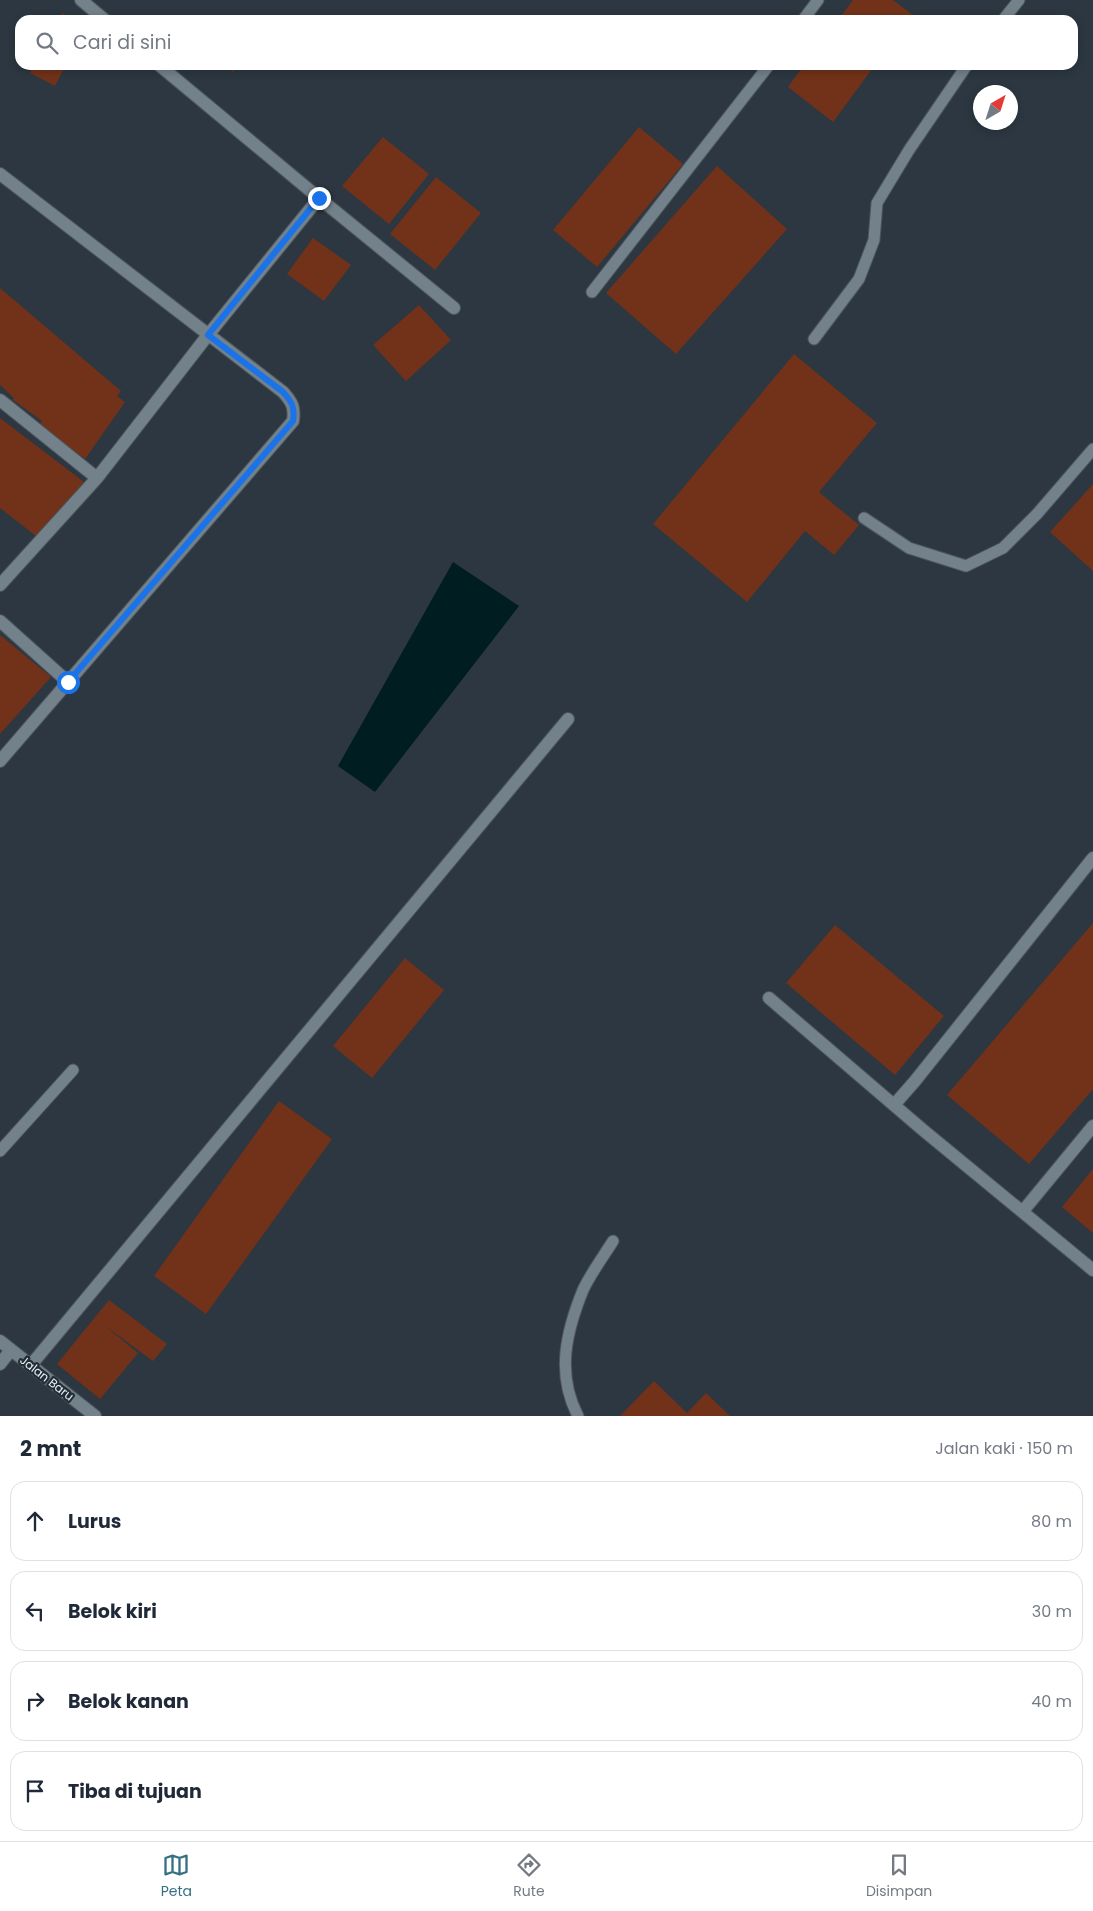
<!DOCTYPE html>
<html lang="id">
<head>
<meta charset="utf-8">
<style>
	:root { --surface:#fff; --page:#f6f6f7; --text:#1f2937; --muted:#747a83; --line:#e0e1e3; --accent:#367181 }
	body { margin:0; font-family:Poppins,sans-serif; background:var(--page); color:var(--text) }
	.compass { position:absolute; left:973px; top:85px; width:45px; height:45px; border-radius:50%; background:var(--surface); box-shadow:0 2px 8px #0003; rotate:39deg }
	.stop { position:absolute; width:15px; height:15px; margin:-11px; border:4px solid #1a73e8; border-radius:50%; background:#fff }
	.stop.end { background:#1a73e8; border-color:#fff; box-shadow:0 1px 5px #0008 }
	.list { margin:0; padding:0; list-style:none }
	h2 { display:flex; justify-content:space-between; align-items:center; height:65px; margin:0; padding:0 20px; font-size:21px }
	h2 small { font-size:16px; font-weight:400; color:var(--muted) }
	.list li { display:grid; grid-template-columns:32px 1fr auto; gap:15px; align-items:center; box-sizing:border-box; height:80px; margin:0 10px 10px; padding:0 10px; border:1px solid var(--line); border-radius:15px }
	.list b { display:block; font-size:19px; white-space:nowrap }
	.list em { font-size:16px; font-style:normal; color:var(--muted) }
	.icon { flex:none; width:28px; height:28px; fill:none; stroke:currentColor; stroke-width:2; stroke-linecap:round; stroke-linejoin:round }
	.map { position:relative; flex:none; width:1093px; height:1416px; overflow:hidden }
	.search { position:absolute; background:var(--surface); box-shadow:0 2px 8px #0003; left:15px; right:15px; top:15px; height:55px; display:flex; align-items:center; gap:12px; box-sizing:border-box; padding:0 18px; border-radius:15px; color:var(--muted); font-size:19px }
	.sheet { height:425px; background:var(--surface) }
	nav { display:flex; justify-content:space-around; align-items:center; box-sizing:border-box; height:70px; border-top:1px solid var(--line); background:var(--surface); font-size:14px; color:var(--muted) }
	nav a { display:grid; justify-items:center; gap:2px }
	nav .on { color:var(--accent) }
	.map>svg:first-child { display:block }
	.water { fill:#001e22 }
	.building { fill:#713219 }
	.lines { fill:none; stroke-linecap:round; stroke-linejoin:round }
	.service-casing { stroke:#4b555c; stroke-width:13 }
	.minor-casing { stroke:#4b555c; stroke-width:14 }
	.service { stroke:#73818b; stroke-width:11 }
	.minor { stroke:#73818b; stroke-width:12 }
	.route { stroke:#1a73e8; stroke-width:6 }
	.labels { text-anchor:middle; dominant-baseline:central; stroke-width:4.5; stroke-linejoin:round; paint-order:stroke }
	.street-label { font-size:12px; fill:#e7eef4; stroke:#222d36 }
</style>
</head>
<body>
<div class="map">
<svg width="1093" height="1416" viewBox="0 0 1093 1416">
	<rect width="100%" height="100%" fill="#2c3741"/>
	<path class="water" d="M453 562 519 606 375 792 338 766Z"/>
	<path class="building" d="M853 0H893L913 15 909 20H838Z
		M62 13 75 20H59Z
		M34 65H66L55 86 30 73Z
		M224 65H238L233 72Z
		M804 65H875L833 122 788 87Z
		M639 127 683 164 597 267 553 230Z
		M383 137 429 174 389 224 342 186Z
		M717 166 787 229 676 354 606 293Z
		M436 177 481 213 435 270 390 234Z
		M313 238 351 265 324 301 287 274Z
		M0 288 121 391 117 396 125 402 85 459 39 426 42 421 13 400 14 398 0 385Z
		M419 305 451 340 406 381 373 345Z
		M794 354 877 423 819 492 859 525 834 555 805 531 747 602 653 524Z
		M0 418 84 482 36 536 0 508Z
		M1093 484V571L1050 532Z
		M0 635 51 677 0 734Z
		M1093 923V1089L1029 1164 947 1095Z
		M835 925 944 1016 895 1075 786 983Z
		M405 958 444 990 372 1078 333 1046Z
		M279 1101 332 1139 206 1314 154 1276Z
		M1093 1169V1233L1062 1207Z
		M109 1300 167 1344 153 1361 104 1325 138 1353 100 1399 57 1364Z
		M654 1381 687 1413 706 1393 730 1416H620Z"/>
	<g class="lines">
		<g class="service-casing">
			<path id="service" d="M803 20 818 0
				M1003 20 1019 0
				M592 292 769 65
				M814 339 859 279 874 240 877 203 909 150 967 65
				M864 518 909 548 966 566 1003 548 1037 514 1093 449
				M0 1151 73 1070
				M578 1416C556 1374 566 1332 583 1290 591 1273 603 1257 613 1241"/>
		</g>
		<g class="minor-casing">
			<path id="minor" d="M81 0 105 20
				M159 65 319 198 454 308
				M0 174 283 392C292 402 295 407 293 421L0 761
				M0 400 97 478
				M0 585 97 478 208 335 319 198
				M0 621 68 682
				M769 998 923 1130 1093 1270
				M894 1105 915 1081 1093 858
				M1023 1211 1093 1126
				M0 1341 95 1416
				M0 1364 11 1350
				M31 1365 568 719"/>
		</g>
		<use href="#service" class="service"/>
		<use href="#minor" class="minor"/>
	</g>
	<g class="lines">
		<path class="route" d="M68 682 293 421C295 407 292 402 283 392L208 335 319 198"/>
	</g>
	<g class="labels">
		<g class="street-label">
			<text transform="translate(47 1378) rotate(38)">Jalan Baru</text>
		</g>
	</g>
</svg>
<svg class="compass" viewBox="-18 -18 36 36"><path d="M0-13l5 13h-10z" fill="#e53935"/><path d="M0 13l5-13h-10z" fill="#747a83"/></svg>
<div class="stop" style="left:68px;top:682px"></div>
<div class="stop end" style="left:319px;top:198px"></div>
<div class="search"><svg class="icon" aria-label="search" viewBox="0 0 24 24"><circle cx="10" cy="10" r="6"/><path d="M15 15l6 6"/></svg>Cari di sini</div>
</div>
<section class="sheet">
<h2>2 mnt<small>Jalan kaki · 150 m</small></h2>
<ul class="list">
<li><svg class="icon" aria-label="ahead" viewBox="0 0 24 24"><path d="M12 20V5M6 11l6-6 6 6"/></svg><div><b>Lurus</b></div><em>80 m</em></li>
<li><svg class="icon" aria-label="left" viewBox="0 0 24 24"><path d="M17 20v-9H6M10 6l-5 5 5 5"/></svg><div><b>Belok kiri</b></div><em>30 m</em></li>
<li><svg class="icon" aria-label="right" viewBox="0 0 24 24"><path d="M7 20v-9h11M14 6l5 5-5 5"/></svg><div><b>Belok kanan</b></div><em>40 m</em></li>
<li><svg class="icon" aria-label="arrive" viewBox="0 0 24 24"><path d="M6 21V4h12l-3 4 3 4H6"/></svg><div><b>Tiba di tujuan</b></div></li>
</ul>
</section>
<nav>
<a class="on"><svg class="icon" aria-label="map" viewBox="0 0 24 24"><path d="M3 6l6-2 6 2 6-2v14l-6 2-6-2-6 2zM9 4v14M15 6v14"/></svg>Peta</a>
<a><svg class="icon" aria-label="directions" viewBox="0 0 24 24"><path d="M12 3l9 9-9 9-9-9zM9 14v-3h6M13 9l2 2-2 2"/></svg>Rute</a>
<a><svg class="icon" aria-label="saved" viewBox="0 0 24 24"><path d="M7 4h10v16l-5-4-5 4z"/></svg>Disimpan</a>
</nav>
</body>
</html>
